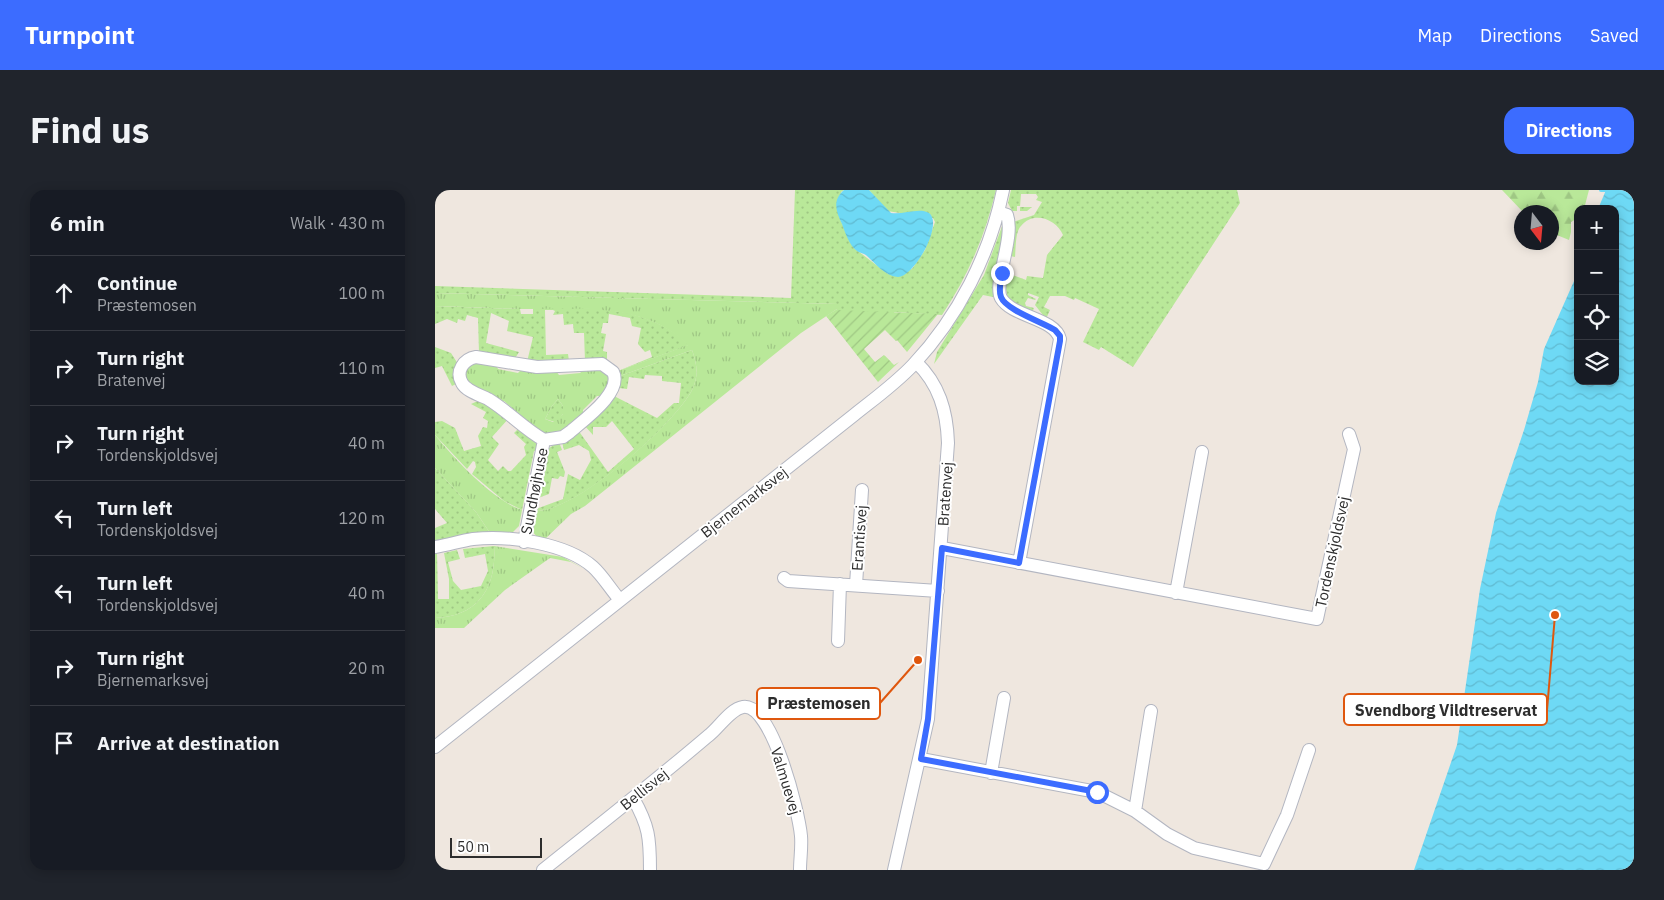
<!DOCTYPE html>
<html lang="en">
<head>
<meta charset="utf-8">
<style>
	:root { --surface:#171b24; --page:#20242c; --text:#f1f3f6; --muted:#9ea1a6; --line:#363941; --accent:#3c6cff }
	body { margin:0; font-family:"IBM Plex Sans",sans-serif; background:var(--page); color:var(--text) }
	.controls { position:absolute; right:15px; top:15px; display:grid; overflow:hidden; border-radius:10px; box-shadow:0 2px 12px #0003 }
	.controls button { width:45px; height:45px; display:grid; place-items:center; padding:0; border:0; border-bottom:1px solid var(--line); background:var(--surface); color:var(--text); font:25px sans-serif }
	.compass { position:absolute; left:1079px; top:15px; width:45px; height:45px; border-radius:50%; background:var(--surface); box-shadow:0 2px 12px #0003; rotate:164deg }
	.scale { position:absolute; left:15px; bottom:12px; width:92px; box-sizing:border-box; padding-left:5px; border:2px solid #2d2d2d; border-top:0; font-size:14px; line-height:18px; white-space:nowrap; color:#2d2d2d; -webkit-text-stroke:4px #fff; paint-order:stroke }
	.stop { position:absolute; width:15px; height:15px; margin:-11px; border:4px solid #3c6cff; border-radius:50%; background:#fff }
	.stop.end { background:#3c6cff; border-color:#fff; box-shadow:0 1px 5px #0008 }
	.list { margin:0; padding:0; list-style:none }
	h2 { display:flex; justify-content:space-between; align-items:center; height:65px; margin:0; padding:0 20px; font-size:21px }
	h2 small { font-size:16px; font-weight:400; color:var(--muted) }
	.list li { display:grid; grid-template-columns:32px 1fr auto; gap:15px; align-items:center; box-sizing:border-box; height:75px; padding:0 20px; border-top:1px solid var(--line) }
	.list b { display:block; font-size:19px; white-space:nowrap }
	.list p { margin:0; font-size:16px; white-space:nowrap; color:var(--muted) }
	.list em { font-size:16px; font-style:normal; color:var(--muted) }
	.icon { flex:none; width:28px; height:28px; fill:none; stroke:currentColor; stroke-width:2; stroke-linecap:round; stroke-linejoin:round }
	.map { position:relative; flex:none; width:1199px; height:680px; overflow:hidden; border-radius:15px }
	header { display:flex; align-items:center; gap:30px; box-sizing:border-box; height:70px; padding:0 25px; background:var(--accent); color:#fff }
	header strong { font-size:24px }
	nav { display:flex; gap:28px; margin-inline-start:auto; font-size:18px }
	.intro { display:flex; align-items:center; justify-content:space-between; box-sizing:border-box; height:120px; padding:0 30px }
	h1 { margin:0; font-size:35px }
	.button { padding:12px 22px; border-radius:15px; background:var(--accent); color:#fff; font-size:18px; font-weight:700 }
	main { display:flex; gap:30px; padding:0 30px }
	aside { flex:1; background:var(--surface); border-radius:15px; box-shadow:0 2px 12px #0003 }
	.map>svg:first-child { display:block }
	.grass { fill:url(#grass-dots) }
	.forest { fill:url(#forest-firs) }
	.park { fill:url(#park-tufts); fill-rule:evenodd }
	.garden { fill:url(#garden-furrows) }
	.water { fill:url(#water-waves) }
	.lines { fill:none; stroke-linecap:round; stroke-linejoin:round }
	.stream { stroke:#6ed9f5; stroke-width:4 }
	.minor-casing { stroke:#b3b6c1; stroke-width:14 }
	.minor { stroke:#fff; stroke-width:12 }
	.route { stroke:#3c6cff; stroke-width:6 }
	.labels { text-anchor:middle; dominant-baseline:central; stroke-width:4; stroke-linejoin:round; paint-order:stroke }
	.street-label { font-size:15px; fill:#2d2d2d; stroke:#fff }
	.leader { fill:none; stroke:#df570e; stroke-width:2 }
	.callout-dot { fill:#df570e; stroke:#fff; stroke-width:2 }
	.callout { fill:#fff; stroke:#df570e; stroke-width:2 }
	.callout-label { font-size:16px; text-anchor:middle; font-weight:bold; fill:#2d2d2d }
</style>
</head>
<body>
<header>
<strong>Turnpoint</strong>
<nav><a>Map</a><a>Directions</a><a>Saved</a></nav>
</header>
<div class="intro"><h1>Find us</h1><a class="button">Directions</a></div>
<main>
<aside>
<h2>6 min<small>Walk · 430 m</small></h2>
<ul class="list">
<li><svg class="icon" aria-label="ahead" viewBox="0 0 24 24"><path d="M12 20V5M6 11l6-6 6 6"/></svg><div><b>Continue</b><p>Præstemosen</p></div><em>100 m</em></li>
<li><svg class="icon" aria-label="right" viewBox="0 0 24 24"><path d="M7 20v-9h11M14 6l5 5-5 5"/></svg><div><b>Turn right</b><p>Bratenvej</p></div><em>110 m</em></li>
<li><svg class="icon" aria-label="right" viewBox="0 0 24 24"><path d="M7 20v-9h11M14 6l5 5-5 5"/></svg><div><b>Turn right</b><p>Tordenskjoldsvej</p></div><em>40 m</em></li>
<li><svg class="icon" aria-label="left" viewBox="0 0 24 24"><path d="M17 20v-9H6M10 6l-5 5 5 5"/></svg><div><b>Turn left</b><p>Tordenskjoldsvej</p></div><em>120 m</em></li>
<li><svg class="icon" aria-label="left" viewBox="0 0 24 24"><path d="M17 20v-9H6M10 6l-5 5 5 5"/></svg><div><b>Turn left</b><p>Tordenskjoldsvej</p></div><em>40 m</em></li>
<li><svg class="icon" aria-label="right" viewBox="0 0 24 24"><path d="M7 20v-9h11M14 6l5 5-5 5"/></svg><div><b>Turn right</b><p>Bjernemarksvej</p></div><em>20 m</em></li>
<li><svg class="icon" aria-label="arrive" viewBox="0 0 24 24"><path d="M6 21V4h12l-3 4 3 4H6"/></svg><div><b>Arrive at destination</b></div></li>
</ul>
</aside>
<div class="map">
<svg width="1199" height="680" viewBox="0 0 1199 680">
	<defs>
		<pattern id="grass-dots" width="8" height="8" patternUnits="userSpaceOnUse" patternTransform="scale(1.25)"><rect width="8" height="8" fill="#b9e899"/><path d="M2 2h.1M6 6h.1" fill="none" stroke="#9fc784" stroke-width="1.8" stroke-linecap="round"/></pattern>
		<pattern id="forest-firs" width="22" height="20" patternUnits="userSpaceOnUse" patternTransform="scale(1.25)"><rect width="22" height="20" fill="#b9e899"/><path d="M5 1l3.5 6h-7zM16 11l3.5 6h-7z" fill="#9fc784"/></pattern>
		<pattern id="park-tufts" width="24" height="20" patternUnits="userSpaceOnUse" patternTransform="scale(1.25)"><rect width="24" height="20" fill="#b9e899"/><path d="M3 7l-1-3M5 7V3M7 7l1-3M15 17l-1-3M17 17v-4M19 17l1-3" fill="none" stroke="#9fc784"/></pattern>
		<pattern id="garden-furrows" width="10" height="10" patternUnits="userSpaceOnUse" patternTransform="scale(1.25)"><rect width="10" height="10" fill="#b9e899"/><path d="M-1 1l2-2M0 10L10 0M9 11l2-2" fill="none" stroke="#9fc784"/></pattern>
		<pattern id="water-waves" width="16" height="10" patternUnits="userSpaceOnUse" patternTransform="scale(1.25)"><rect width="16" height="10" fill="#6ed9f5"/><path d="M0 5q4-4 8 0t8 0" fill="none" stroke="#60bbd2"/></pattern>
	</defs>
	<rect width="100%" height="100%" fill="#efe7df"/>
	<path class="grass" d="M360 0H409L406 2 404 27 419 58 453 84 477 79 490 60 500 32 498 28 452 21 434 0H561C550 46 533 86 507 125L459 122 463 148 461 151 450 133 428 160 440 174 450 166 456 172 446 180 417 157 391 126 402 119V114L0 103V96L356 108Z
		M576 0H802L805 13 698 177 666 157 664 160 648 152 664 119 640 108 639 110 630 106H615L609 117 615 120 611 129 600 115 604 107 593 103V105L601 109 600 110 593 108 590 113 591 116 599 118 597 123 573 109 570 95 572 83 591 90 592 86 608 88 612 65 628 45C622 30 599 20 586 36 580 42 581 58 580 67L576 66 578 32 599 25 607 12 601 10 603 7 601 4H586L585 17H597L592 21H585V16H582V21H577L573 13Z
		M569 31 565 74 558 107 548 105 499 174 502 162 549 85Z
		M0 116 85 119 86 124H98V118C151 117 213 115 254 155L183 181 217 167 215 160 210 162 203 154 206 138 197 136 195 128 174 124 173 133H168L166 143 171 144 168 161 172 162V171H150L149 143H139L138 134 129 135 128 124 118 125 120 121 118 120H110L111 165 133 164 134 171 92 172 98 147 72 141 74 131 56 123 51 153 84 162 79 170 44 163 43 128 32 125 30 131 23 129 22 133 12 129 0 134Z
		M0 157 16 163 23 174 21 194 17 196 7 176 0 178Z
		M257 160C262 174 264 186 257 200 239 235 140 323 100 321L101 319 128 309 133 284 145 290 156 270 154 261 144 255 129 260 127 252 143 240 173 282 199 259 177 231 171 237H158V245L149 235 179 206 222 228 239 213H244L246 193 227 191V186L210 185 209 189 194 187 192 199 184 198 185 186Z
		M123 209 128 216V224L120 232 110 229 117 216Z
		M45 210 74 228 57 247 64 254 53 270 63 281 68 276 73 281H76L91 265 89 257 91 254 79 243 84 238 101 253 102 261H99L87 320 69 311 37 284 41 277 40 272 38 271 32 279 0 245V232L7 231 20 238 29 261 46 256 43 246 48 237 52 238 53 231 48 228 51 222 36 214Z
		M124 252 127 260 122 262 130 282 129 287 125 286 123 289 117 288 114 304 103 308 114 258Z
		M0 278 41 322 55 343 0 351V338L12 333 0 319Z
		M59 356C62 396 44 427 0 428V362H2L3 409H14V389L9 363 22 360 25 369 13 372 18 391 26 400 46 396 53 381 50 364 30 368 28 359Z"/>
	<path class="forest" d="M1067 0H1154L1149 19H1143V28L1136 32V42L1134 50 1117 43 1116 22H1088Z"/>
	<path class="park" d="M0 103 402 114V119L366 143 150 316 136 324 109 350 102 347 98 342 100 321C139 323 239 235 257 200 264 186 262 174 257 160L185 186 183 181 253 155C209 111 141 119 84 119 56 118 28 117 0 116Z
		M37 172 61 175 63 179 83 183 87 179 121 181 124 185 145 183 148 180 163 177 176 187 168 206H162L148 220V225L126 244H107L69 211H65L33 194 29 181ZM123 209 128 216V224L118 232 110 229 117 216Z
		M0 245C21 270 56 309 87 320L84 336 76 344 55 343 41 322 0 278Z
		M59 356 128 367 149 379 136 372 115 368 70 400 29 438H0V428C44 427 62 396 59 356Z"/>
	<path class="garden" d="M402 120 503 124 472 162 462 150 461 151 450 140 429 159 440 172 449 165 459 175 464 172 443 192 392 127Z"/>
	<path class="water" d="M409 0H434L456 23C468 25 484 17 494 23 509 34 479 87 463 87 450 86 441 74 432 66 429 63 425 63 422 61 414 55 410 42 407 34 401 22 397 10 409 0Z
		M1171 0H1199V680H979L1022 555 1045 399 1061 323 1089 240 1103 192 1109 159 1143 82V191H1180V19H1163Z"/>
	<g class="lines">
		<path class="stream" d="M1166 0H1171"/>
		<g class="minor-casing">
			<path id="minor" d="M563 22 572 25C580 47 558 94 566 108 577 127 620 128 625 149L584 373
				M41 167 102 177 167 174 178 182C188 202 150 229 135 242L128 247 109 250C89 239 73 221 53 209 45 205 31 201 27 193 20 181 29 169 41 167Z
				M89 352 109 250
				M0 357C13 355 25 351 38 349 73 345 131 353 158 377 168 386 176 400 185 410
				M507 358 882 429 919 259 914 244
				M349 388 353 391 503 401
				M421 395 427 300
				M741 403 767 262
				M403 451 405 394
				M0 557 419 225C439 209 460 194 478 175 523 127 555 65 568 0
				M486 569 662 602 700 621 732 644 759 658 829 674 852 625 874 560
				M556 583 569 508
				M198 608C214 636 215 648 215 680
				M700 621 716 521
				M108 680C163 636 219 592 273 546 283 539 295 519 308 517 337 512 364 623 366 646 367 657 365 669 365 680
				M459 680 493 529 513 253C512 221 504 194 481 172"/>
		</g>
		<use href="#minor" class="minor"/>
	</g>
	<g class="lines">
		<path class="route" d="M567 83C566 90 563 100 566 107 571 120 607 132 620 140L625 146V151L584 373 507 358 493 529 486 569 662 602"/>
	</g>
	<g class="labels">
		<g class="street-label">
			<text transform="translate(99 301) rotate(-79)">Sundhøjhuse</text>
			<text transform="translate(510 304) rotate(-86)">Bratenvej</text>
			<text transform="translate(309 312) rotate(-38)">Bjernemarksvej</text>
			<text transform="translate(424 348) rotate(-86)">Erantisvej</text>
			<text transform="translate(897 362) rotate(-78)">Tordenskjoldsvej</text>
			<text transform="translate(351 591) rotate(73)">Valmuevej</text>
			<text transform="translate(209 599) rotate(-39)">Bellisvej</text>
		</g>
	</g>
	<path class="leader" d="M483 470L445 513M1120 425L1112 520"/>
	<g class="callout-dot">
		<circle cx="483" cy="470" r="5"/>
		<circle cx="1120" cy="425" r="5"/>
	</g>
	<g class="callout">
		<rect x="322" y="498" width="123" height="31" rx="5"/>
		<rect x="909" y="504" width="203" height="31" rx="5"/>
	</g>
	<g class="callout-label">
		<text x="384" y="519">Præstemosen</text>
		<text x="1011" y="526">Svendborg Vildtreservat</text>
	</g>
</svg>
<div class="controls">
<button>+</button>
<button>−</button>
<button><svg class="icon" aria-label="locate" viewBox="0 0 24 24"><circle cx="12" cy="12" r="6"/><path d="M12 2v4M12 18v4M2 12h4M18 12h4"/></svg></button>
<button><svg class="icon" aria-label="layers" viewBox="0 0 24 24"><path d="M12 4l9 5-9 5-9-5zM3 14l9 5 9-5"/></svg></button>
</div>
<svg class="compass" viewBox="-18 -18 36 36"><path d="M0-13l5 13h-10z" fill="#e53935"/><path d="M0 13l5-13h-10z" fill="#9ea1a6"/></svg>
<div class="scale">50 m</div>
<div class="stop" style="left:662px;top:602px"></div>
<div class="stop end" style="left:567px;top:83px"></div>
</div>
</main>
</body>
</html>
